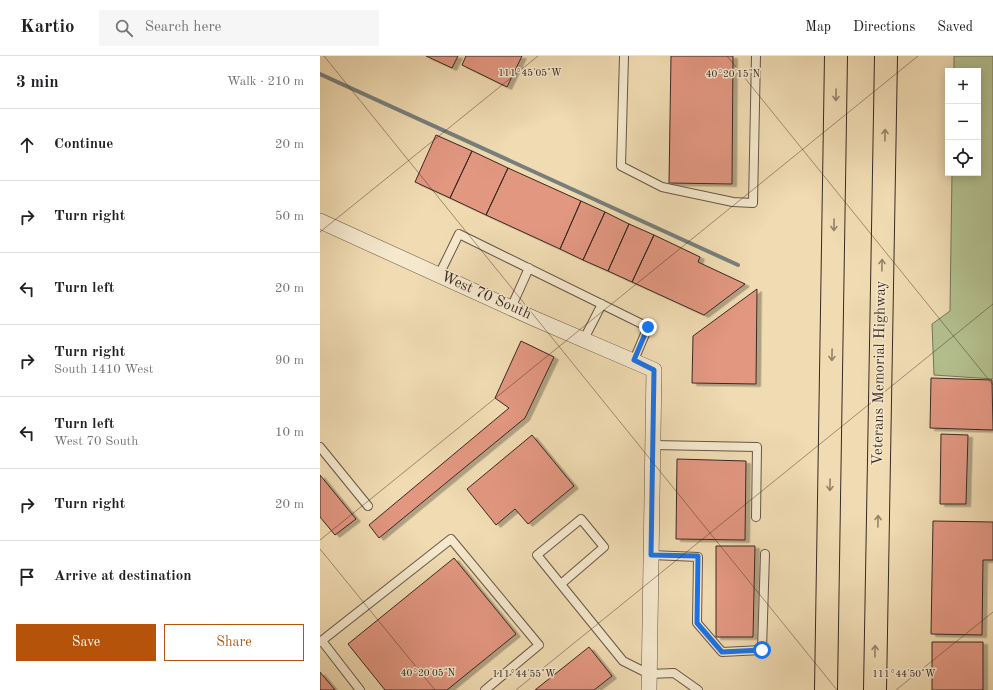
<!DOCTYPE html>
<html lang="en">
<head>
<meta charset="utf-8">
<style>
	:root { --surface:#fff; --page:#f6f6f6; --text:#202124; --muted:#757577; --line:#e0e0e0; --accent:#b45309 }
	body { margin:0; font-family:"Old Standard TT",serif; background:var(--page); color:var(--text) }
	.controls { position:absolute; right:12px; top:12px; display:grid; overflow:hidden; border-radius:0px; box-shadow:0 2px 10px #0003 }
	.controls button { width:36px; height:36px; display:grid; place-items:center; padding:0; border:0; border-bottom:1px solid var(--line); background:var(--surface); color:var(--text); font:20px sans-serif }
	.stop { position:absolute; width:12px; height:12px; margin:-9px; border:3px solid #1a73e8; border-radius:50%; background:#fff }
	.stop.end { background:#1a73e8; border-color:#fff; box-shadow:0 1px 4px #0008 }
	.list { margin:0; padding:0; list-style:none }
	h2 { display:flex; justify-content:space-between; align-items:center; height:52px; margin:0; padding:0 16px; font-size:17px }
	h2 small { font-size:13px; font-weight:400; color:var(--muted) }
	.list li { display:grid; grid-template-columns:26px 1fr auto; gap:12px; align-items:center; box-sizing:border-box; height:72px; padding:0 16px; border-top:1px solid var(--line) }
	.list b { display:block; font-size:15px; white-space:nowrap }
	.list p { margin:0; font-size:13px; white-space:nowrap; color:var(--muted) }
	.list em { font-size:13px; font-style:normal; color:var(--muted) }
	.actions { display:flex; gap:8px; padding:12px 16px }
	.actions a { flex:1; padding:9px 0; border:1px solid var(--accent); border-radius:0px; text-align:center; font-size:14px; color:var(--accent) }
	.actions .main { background:var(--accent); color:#fff }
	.icon { flex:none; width:22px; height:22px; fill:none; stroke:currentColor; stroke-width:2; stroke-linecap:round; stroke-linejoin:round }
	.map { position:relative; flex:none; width:673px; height:634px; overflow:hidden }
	header { display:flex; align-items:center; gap:24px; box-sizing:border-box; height:56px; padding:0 20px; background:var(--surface); border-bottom:1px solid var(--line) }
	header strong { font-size:19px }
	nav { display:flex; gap:22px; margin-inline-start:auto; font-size:14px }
	.search { width:280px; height:36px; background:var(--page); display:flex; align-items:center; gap:10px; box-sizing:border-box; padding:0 14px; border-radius:0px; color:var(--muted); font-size:15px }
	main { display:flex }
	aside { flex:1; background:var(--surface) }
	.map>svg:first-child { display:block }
	.grass { fill:#b4c190; stroke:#76755a }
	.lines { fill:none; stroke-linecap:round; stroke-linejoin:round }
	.stream { stroke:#777f7d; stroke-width:4 }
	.building { fill:#e29781; stroke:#392923; filter:url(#shadow) }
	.service-casing { stroke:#675647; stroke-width:10 }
	.minor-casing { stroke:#675647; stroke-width:16 }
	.motorway-casing { stroke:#392923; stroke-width:24 }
	.service { stroke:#f5e8cd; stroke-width:8 }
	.minor { stroke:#f5e8cd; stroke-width:15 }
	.motorway { stroke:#f0dbb2; stroke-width:22 }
	.oneway { stroke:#94826a }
	.route { stroke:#1a73e8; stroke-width:5 }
	.ticks { fill:none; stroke:#392923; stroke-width:1; stroke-opacity:0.45 }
	.labels { text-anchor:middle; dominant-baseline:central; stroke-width:3; stroke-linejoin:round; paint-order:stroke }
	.street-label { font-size:15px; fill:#392923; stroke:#f5e8cd }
	.ticks-label { font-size:10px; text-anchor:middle; fill:#392923; stroke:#f5e8cd; stroke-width:3; stroke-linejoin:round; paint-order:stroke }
</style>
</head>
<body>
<header>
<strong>Kartio</strong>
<div class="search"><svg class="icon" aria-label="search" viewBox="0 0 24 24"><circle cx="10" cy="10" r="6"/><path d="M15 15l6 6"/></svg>Search here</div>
<nav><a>Map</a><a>Directions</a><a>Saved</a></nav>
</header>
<main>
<aside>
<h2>3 min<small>Walk · 210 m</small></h2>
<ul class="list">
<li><svg class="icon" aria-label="ahead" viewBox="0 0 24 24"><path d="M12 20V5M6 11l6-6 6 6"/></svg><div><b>Continue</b></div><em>20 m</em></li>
<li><svg class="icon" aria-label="right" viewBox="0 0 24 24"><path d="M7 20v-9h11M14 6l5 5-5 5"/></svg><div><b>Turn right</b></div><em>50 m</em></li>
<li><svg class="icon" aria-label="left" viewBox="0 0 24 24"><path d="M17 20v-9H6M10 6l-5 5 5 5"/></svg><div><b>Turn left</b></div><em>20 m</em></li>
<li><svg class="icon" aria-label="right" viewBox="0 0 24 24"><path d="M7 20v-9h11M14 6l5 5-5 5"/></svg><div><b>Turn right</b><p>South 1410 West</p></div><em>90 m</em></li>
<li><svg class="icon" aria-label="left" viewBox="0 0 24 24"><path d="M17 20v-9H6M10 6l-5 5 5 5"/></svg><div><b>Turn left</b><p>West 70 South</p></div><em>10 m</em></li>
<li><svg class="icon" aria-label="right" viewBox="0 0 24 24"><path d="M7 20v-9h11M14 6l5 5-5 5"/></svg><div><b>Turn right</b></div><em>20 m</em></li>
<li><svg class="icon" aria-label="arrive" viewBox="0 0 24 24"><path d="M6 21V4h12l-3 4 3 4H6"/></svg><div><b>Arrive at destination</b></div></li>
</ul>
<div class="actions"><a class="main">Save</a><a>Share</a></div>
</aside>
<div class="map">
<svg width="673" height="634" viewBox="0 0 673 634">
	<defs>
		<filter id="shadow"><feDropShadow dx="4.5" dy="2.5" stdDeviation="0" flood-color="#0004"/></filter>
	</defs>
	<rect width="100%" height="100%" fill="#f0dbb2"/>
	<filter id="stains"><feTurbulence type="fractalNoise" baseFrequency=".005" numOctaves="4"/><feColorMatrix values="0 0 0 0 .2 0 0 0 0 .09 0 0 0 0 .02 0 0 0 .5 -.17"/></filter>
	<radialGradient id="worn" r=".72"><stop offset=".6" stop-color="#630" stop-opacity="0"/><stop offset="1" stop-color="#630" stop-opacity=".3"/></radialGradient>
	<path class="grass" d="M634 0H673V323L614 319 612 268 630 255 632 117H658V15H634Z"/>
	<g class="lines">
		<path class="stream" d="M0 18 418 209"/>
	</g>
	<path class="building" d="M106 0H138L132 12Z
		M146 0H202L187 31 142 9Z
		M351 0H413L412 128 349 127Z
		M116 79 152 95 130 142 95 126Z
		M152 95 188 112 166 159 130 142Z
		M188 112 261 145 240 193 166 159Z
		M261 145 285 156 263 204 240 193Z
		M285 156 309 168 288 215 263 204Z
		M309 168 334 179 312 226 288 215Z
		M334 179 380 201 378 206 425 228 384 259 312 226Z
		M437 233 436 328 372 327 373 280Z
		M201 285 234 301 205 362 59 482 49 469 189 352 175 342Z
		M611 322 672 324 673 374 610 372Z
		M621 378 648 379 646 448H620Z
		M212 379 254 430 208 468 195 453 176 469 147 433Z
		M357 403 426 405 425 484 356 483Z
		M0 419 36 463 15 479 0 461Z
		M613 465 673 466V504H663L662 579 611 578Z
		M396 490H435L433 581H396Z
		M134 502 196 578 127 634H65L28 588Z
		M612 586H663V634H612Z
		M269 591 292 620 274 634H215Z
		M0 616 15 634H0Z"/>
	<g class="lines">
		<g class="service-casing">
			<path id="service" d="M304 0 301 110 342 131 413 146 433 147 436 0
				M119 219 139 178 328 271 314 304
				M191 252 209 212
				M264 283 282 248
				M333 389 437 391 436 461
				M0 391 48 450
				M331 499 378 501 377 567 402 596 442 594 445 498
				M241 528 284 491 261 463 217 499 303 605 329 618 354 617 378 634
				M2 585 40 634
				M0 586 131 483 219 589 165 634"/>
		</g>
		<g class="minor-casing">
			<path id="minor" d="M0 165 213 262 334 314 329 634"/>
		</g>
		<g class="motorway-casing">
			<path id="motorway" d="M506 634 516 0
				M555 634 566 0"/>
		</g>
		<use href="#service" class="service"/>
		<use href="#minor" class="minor"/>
		<use href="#motorway" class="motorway"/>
	</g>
	<defs><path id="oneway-shaft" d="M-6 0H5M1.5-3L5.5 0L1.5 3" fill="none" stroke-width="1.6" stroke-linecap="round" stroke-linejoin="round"/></defs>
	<g class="oneway">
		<use href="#oneway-shaft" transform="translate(516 39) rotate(91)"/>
		<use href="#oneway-shaft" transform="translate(565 79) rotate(-89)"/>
		<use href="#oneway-shaft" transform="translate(514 169) rotate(91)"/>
		<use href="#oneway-shaft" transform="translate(562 209) rotate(-89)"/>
		<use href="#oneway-shaft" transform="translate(512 299) rotate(91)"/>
		<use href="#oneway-shaft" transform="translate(510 429) rotate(91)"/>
		<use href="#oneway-shaft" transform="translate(558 465) rotate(-89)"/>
		<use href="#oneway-shaft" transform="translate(555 595) rotate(-89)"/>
	</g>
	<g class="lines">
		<path class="route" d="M328 271 314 304 334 314 331 499 378 500 377 567 402 596 442 594"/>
	</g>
	<path class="ticks" d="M4 0 517 634M407 0 673 329M0 176 218 0M0 484 598 0M0 493 115 634M196 634 673 248M576 634 673 556"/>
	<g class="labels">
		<g class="street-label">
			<text transform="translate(166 240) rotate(24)">West 70 South</text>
			<text transform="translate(560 317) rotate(-89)">Veterans Memorial Highway</text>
		</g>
	</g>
	<g class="ticks-label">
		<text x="210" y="20">111°45'05"W</text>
		<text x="413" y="21">40°20'15"N</text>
		<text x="108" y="620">40°20'05"N</text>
		<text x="204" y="621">111°44'55"W</text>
		<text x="584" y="621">111°44'50"W</text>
	</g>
	<rect width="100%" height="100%" filter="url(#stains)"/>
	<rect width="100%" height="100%" fill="url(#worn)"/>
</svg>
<div class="controls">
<button>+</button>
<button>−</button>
<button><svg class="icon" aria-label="locate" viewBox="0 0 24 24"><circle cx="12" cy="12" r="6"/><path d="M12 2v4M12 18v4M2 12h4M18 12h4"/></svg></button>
</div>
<div class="stop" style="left:442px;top:594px"></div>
<div class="stop end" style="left:328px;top:271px"></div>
</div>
</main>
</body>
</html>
